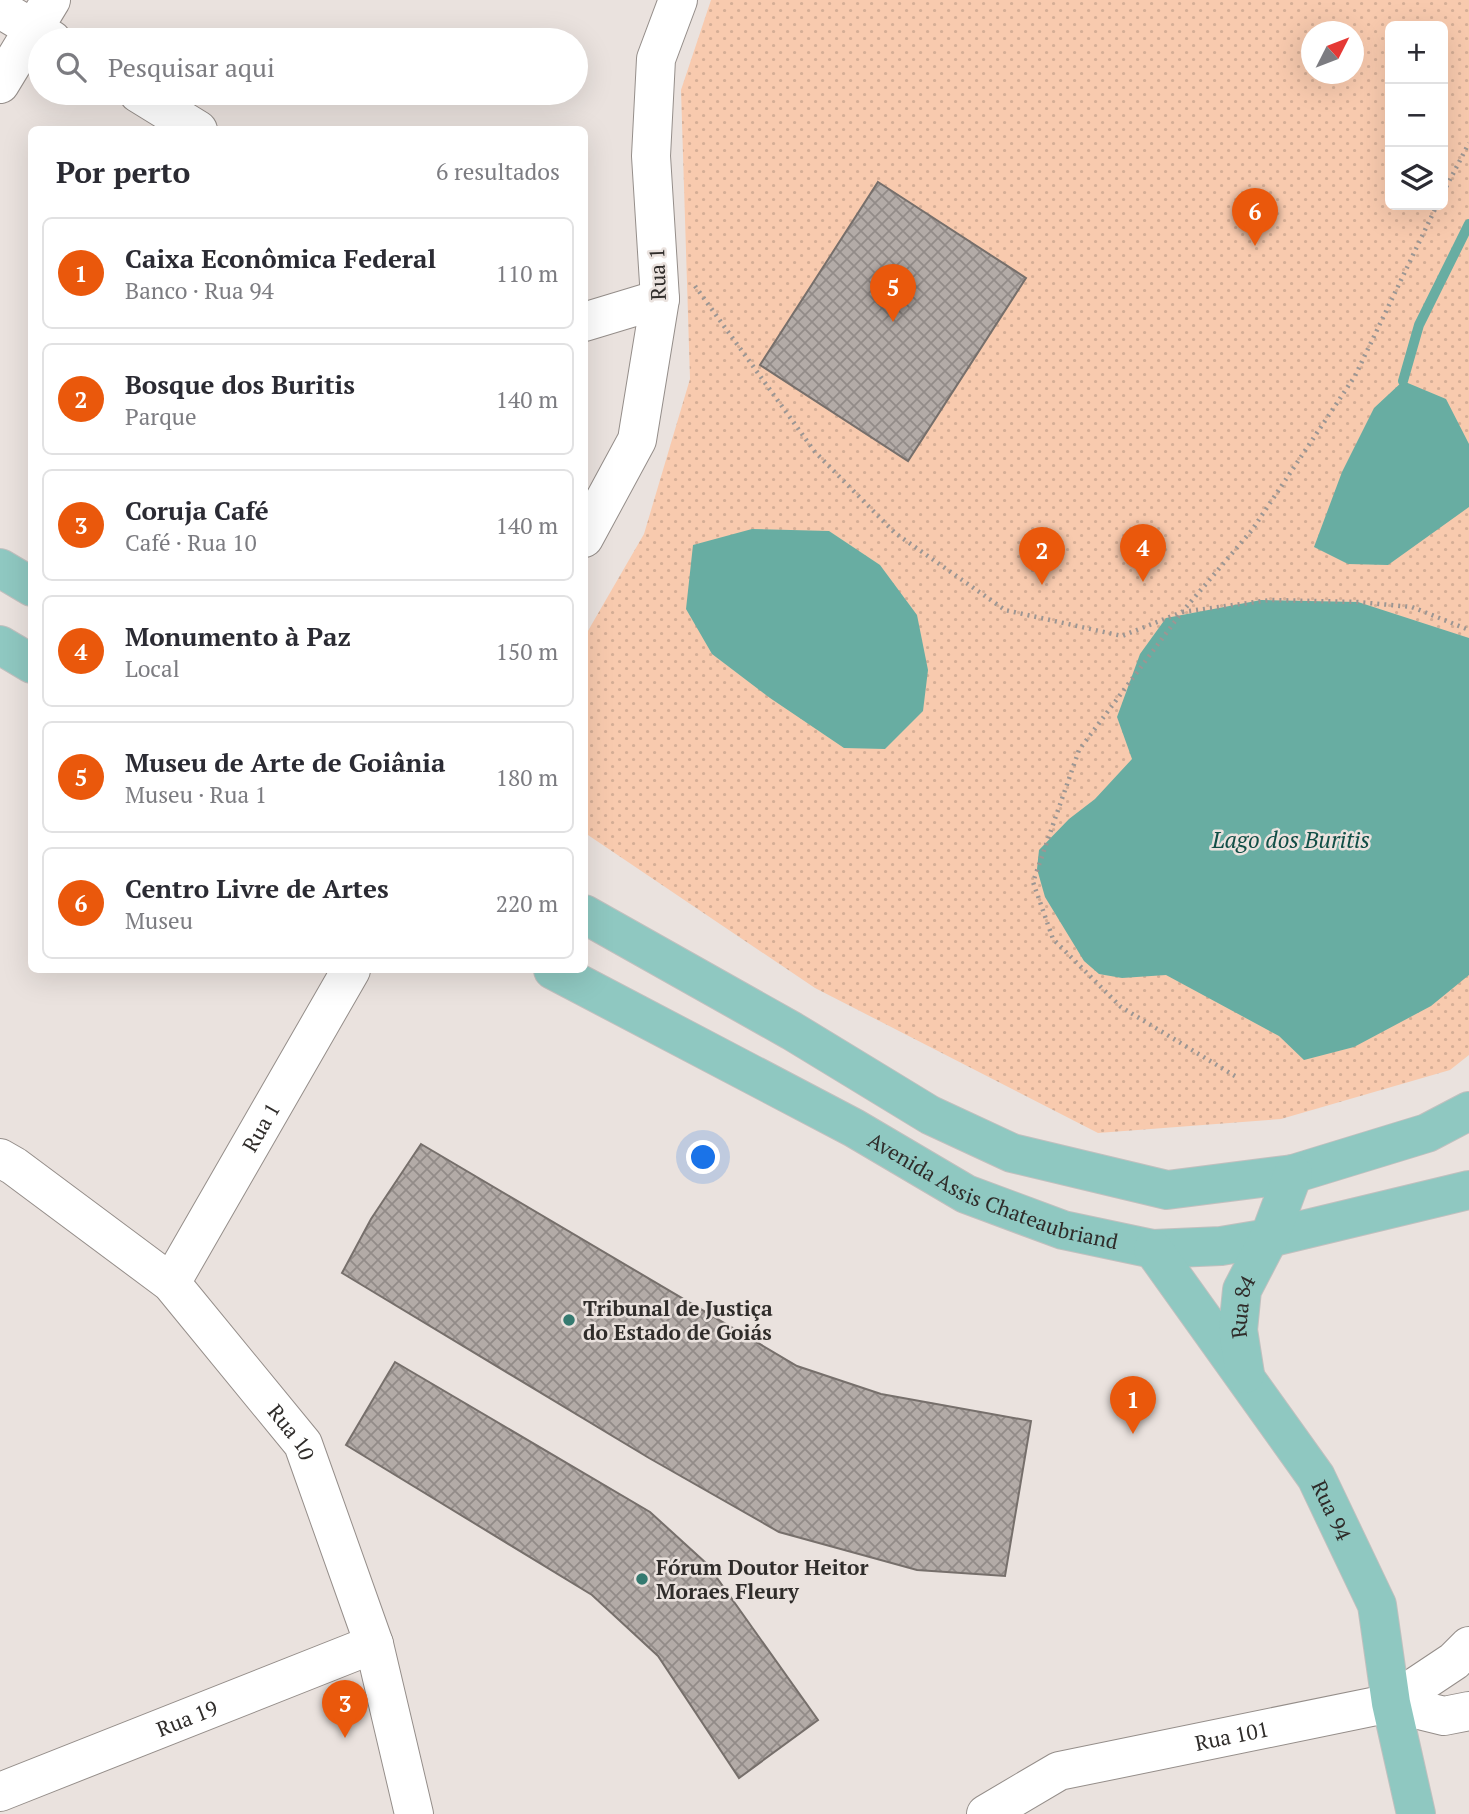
<!DOCTYPE html>
<html lang="pt">
<head>
<meta charset="utf-8">
<style>
	:root { --surface:#fff; --page:#f7f7f7; --text:#2b2b33; --muted:#7c7c81; --line:#e1e1e2; --accent:#ea580c }
	body { margin:0; font-family:"PT Serif",serif; background:var(--page); color:var(--text) }
	.controls { position:absolute; right:21px; top:21px; display:grid; overflow:hidden; border-radius:10px; box-shadow:0 7px 28px #0002 }
	.controls button { width:63px; height:63px; display:grid; place-items:center; padding:0; border:0; border-bottom:2px solid var(--line); background:var(--surface); color:var(--text); font:35px sans-serif }
	.compass { position:absolute; left:1301px; top:21px; width:63px; height:63px; border-radius:50%; background:var(--surface); box-shadow:0 7px 28px #0002; rotate:48deg }
	.you { position:absolute; left:704px; top:1158px; width:24px; height:24px; margin:-18px; border:5px solid #fff; border-radius:50%; background:#1a73e8; box-shadow:0 0 0 10px #1a73e833 }
	.badge { display:grid; place-items:center; width:46px; height:46px; border-radius:50%; background:var(--accent); color:#fff; font-size:23px; font-weight:700 }
	.pin { position:absolute; translate:-50% -58px; filter:drop-shadow(0 2px 4px #0008) }
	.pin::after { content:''; position:absolute; top:37px; width:24px; height:21px; background:inherit; clip-path:polygon(0 0,100% 0,50% 100%) }
	.list { margin:0; padding:0; list-style:none }
	h2 { display:flex; justify-content:space-between; align-items:center; height:91px; margin:0; padding:0 28px; font-size:30px }
	h2 small { font-size:23px; font-weight:400; color:var(--muted) }
	.list li { display:grid; grid-template-columns:46px 1fr auto; gap:21px; align-items:center; box-sizing:border-box; height:112px; margin:0 14px 14px; padding:0 14px; border:2px solid var(--line); border-radius:10px }
	.list b { display:block; font-size:26px; white-space:nowrap }
	.list p { margin:0; font-size:23px; white-space:nowrap; color:var(--muted) }
	.list em { font-size:23px; font-style:normal; color:var(--muted) }
	.icon { flex:none; width:38px; height:38px; fill:none; stroke:currentColor; stroke-width:2; stroke-linecap:round; stroke-linejoin:round }
	.map { position:relative; flex:none; width:1469px; height:1814px; overflow:hidden }
	.search { position:absolute; background:var(--surface); box-shadow:0 7px 28px #0002; left:28px; top:28px; width:560px; height:77px; display:flex; align-items:center; gap:18px; box-sizing:border-box; padding:0 24px; border-radius:38px; color:var(--muted); font-size:26px }
	.panel { position:absolute; background:var(--surface); box-shadow:0 7px 28px #0002; left:28px; top:126px; width:560px; height:847px; border-radius:10px }
	.map>svg:first-child { display:block }
	.grass { fill:url(#grass-dots); fill-rule:evenodd }
	.water { fill:#68ada2 }
	.lines { fill:none; stroke-linecap:round; stroke-linejoin:round }
	.stream { stroke:#68ada2; stroke-width:10 }
	.building { fill:url(#building-cross-hatch); stroke:#766f6b; stroke-width:2 }
	.minor-casing { stroke:#958e8a; stroke-width:40 }
	.major-casing { stroke:#c1c0bf; stroke-width:40 }
	.path { stroke:#9c9693; stroke-width:4.5; stroke-dasharray:2 5; stroke-linecap:butt }
	.minor { stroke:#fff; stroke-width:38 }
	.major { stroke:#8fc8c1; stroke-width:38 }
	.poi-dot { fill:#357a70; stroke:#eae2de; stroke-width:2.5 }
	.labels { text-anchor:middle; dominant-baseline:central; stroke-width:5; stroke-linejoin:round; paint-order:stroke }
	.street-label { font-size:21px; fill:#2f2c2a; stroke:#eae2de }
	.poi-label { font-size:21px; font-weight:bold; fill:#2f2c2a; stroke:#eae2de; text-anchor:start }
	.water-label { font-size:23px; font-style:italic; fill:#114e46; stroke:#eae2de }
</style>
</head>
<body>
<div class="map">
<svg width="1469" height="1814" viewBox="0 0 1469 1814">
	<defs>
		<pattern id="grass-dots" width="8" height="8" patternUnits="userSpaceOnUse" patternTransform="scale(1.75)"><rect width="8" height="8" fill="#f8caae"/><path d="M2 2h.1M6 6h.1" fill="none" stroke="#d5ae96" stroke-width="1.8" stroke-linecap="round"/></pattern>
		<pattern id="building-cross-hatch" width="8" height="8" patternUnits="userSpaceOnUse" patternTransform="scale(1.75)"><rect width="8" height="8" fill="#b3aba7"/><path d="M0 0l8 8M0 8l8-8" fill="none" stroke="#928b88"/></pattern>
	</defs>
	<rect width="100%" height="100%" fill="#eae2de"/>
	<path class="grass" d="M711 0H1469V1055L1450 1070 1281 1119 1098 1133 815 988 585 833V636L644 534 690 379 681 90ZM1390 26H1443V205H1390ZM1312 32H1354V74H1312Z"/>
	<path class="water" d="M1403 381 1446 399 1469 444V507L1388 565 1348 564 1314 547 1342 472 1374 408Z
		M752 529 829 531 880 565 917 615 928 670 923 711 885 749 844 748 770 698 712 654 686 609 693 545Z
		M1261 600 1358 602 1469 638V975L1431 1006 1354 1047 1304 1060 1279 1036 1166 975 1122 978 1099 974 1084 961 1045 897 1037 869 1039 850 1069 819 1095 799 1132 759 1117 717 1140 654 1166 618Z"/>
	<g class="lines">
		<path class="stream" d="M1403 381 1419 325 1469 224"/>
	</g>
	<path class="building" d="M878 182 1026 278 908 461 760 365Z
		M421 1144 797 1366 881 1394 1031 1421 1005 1576 917 1570 779 1532 649 1458 342 1273 371 1219Z
		M395 1362 650 1512 707 1564 818 1720 739 1778 658 1656 592 1595 346 1445Z"/>
	<g class="lines">
		<g class="minor-casing">
			<g id="minor">
				<path d="M0 9 52 40"/>
				<path d="M0 84 51 0"/>
				<path d="M138 93 198 130"/>
				<path d="M584 322 660 299"/>
				<path d="M584 538 637 440 660 299 651 156 656 59 678 0"/>
				<path id="s1" d="M0 1158 14 1166 171 1283 303 1444 374 1644 414 1814"/>
				<path id="s2" d="M171 1283 351 970"/>
				<path d="M1391 1703 1444 1716 1469 1711"/>
				<path id="s3" d="M0 1792 374 1644"/>
				<path id="s4" d="M986 1814 1059 1771 1391 1703 1454 1661 1469 1646"/>
			</g>
		</g>
		<g class="major-casing">
			<g id="major">
				<path d="M0 568 32 587"/>
				<path d="M0 645 32 664"/>
				<path d="M584 914 792 1031 930 1115 1012 1153 1167 1190 1293 1174 1427 1133 1469 1111"/>
				<path id="s5" d="M553 970 854 1128 966 1194 1063 1230 1153 1249 1221 1246 1269 1238 1469 1190"/>
				<path id="s6" d="M1153 1249 1316 1477 1377 1605 1391 1703 1416 1814"/>
				<path id="s7" d="M1245 1374 1238 1330 1242 1290 1269 1238 1293 1174"/>
			</g>
		</g>
		<path class="path" d="M1443 193 1469 143
			M695 286 815 452 895 533 1005 610 1122 636 1182 612 1252 530 1355 376 1437 205
			M1235 1076 1121 1007 1053 939 1033 882 1079 750 1182 612 1270 600 1358 602 1412 607 1469 630"/>
		<use href="#minor" class="minor"/>
		<use href="#major" class="major"/>
	</g>
	<g class="poi-dot">
		<circle cx="569" cy="1320" r="7"/>
		<circle cx="642" cy="1579" r="7"/>
	</g>
	<g class="labels">
		<g class="street-label">
			<text transform="translate(657 274) rotate(-92)">Rua 1</text>
			<text stroke="none"><textPath href="#s2" startOffset="180">Rua 1</textPath></text>
			<text stroke="none"><textPath href="#s5" startOffset="494">Avenida Assis Chateaubriand</textPath></text>
			<text stroke="none"><textPath href="#s7" startOffset="68">Rua 84</textPath></text>
			<text stroke="none"><textPath href="#s1" startOffset="404">Rua 10</textPath></text>
			<text stroke="none"><textPath href="#s6" startOffset="317">Rua 94</textPath></text>
			<text stroke="none"><textPath href="#s3" startOffset="201">Rua 19</textPath></text>
			<text stroke="none"><textPath href="#s4" startOffset="261">Rua 101</textPath></text>
		</g>
		<g class="poi-label">
			<text x="583" y="1308">Tribunal de Justiça<tspan x="583" dy="24">do Estado de Goiás</tspan></text>
			<text x="656" y="1567">Fórum Doutor Heitor<tspan x="656" dy="24">Moraes Fleury</tspan></text>
		</g>
		<g class="water-label">
			<text x="1291" y="839">Lago dos Buritis</text>
		</g>
	</g>
</svg>
<div class="controls">
<button>+</button>
<button>−</button>
<button><svg class="icon" aria-label="layers" viewBox="0 0 24 24"><path d="M12 4l9 5-9 5-9-5zM3 14l9 5 9-5"/></svg></button>
</div>
<svg class="compass" viewBox="-18 -18 36 36"><path d="M0-13l5 13h-10z" fill="#e53935"/><path d="M0 13l5-13h-10z" fill="#7c7c81"/></svg>
<div class="you"></div>
<div class="pin badge" style="left:1133px;top:1434px">1</div>
<div class="pin badge" style="left:1042px;top:585px">2</div>
<div class="pin badge" style="left:345px;top:1738px">3</div>
<div class="pin badge" style="left:1143px;top:582px">4</div>
<div class="pin badge" style="left:893px;top:322px">5</div>
<div class="pin badge" style="left:1255px;top:246px">6</div>
<div class="search"><svg class="icon" aria-label="search" viewBox="0 0 24 24"><circle cx="10" cy="10" r="6"/><path d="M15 15l6 6"/></svg>Pesquisar aqui</div>
<section class="panel">
<h2>Por perto<small>6 resultados</small></h2>
<ul class="list">
<li><span class="badge">1</span><div><b>Caixa Econômica Federal</b><p>Banco · Rua 94</p></div><em>110 m</em></li>
<li><span class="badge">2</span><div><b>Bosque dos Buritis</b><p>Parque</p></div><em>140 m</em></li>
<li><span class="badge">3</span><div><b>Coruja Café</b><p>Café · Rua 10</p></div><em>140 m</em></li>
<li><span class="badge">4</span><div><b>Monumento à Paz</b><p>Local</p></div><em>150 m</em></li>
<li><span class="badge">5</span><div><b>Museu de Arte de Goiânia</b><p>Museu · Rua 1</p></div><em>180 m</em></li>
<li><span class="badge">6</span><div><b>Centro Livre de Artes</b><p>Museu</p></div><em>220 m</em></li>
</ul>
</section>
</div>
</body>
</html>
